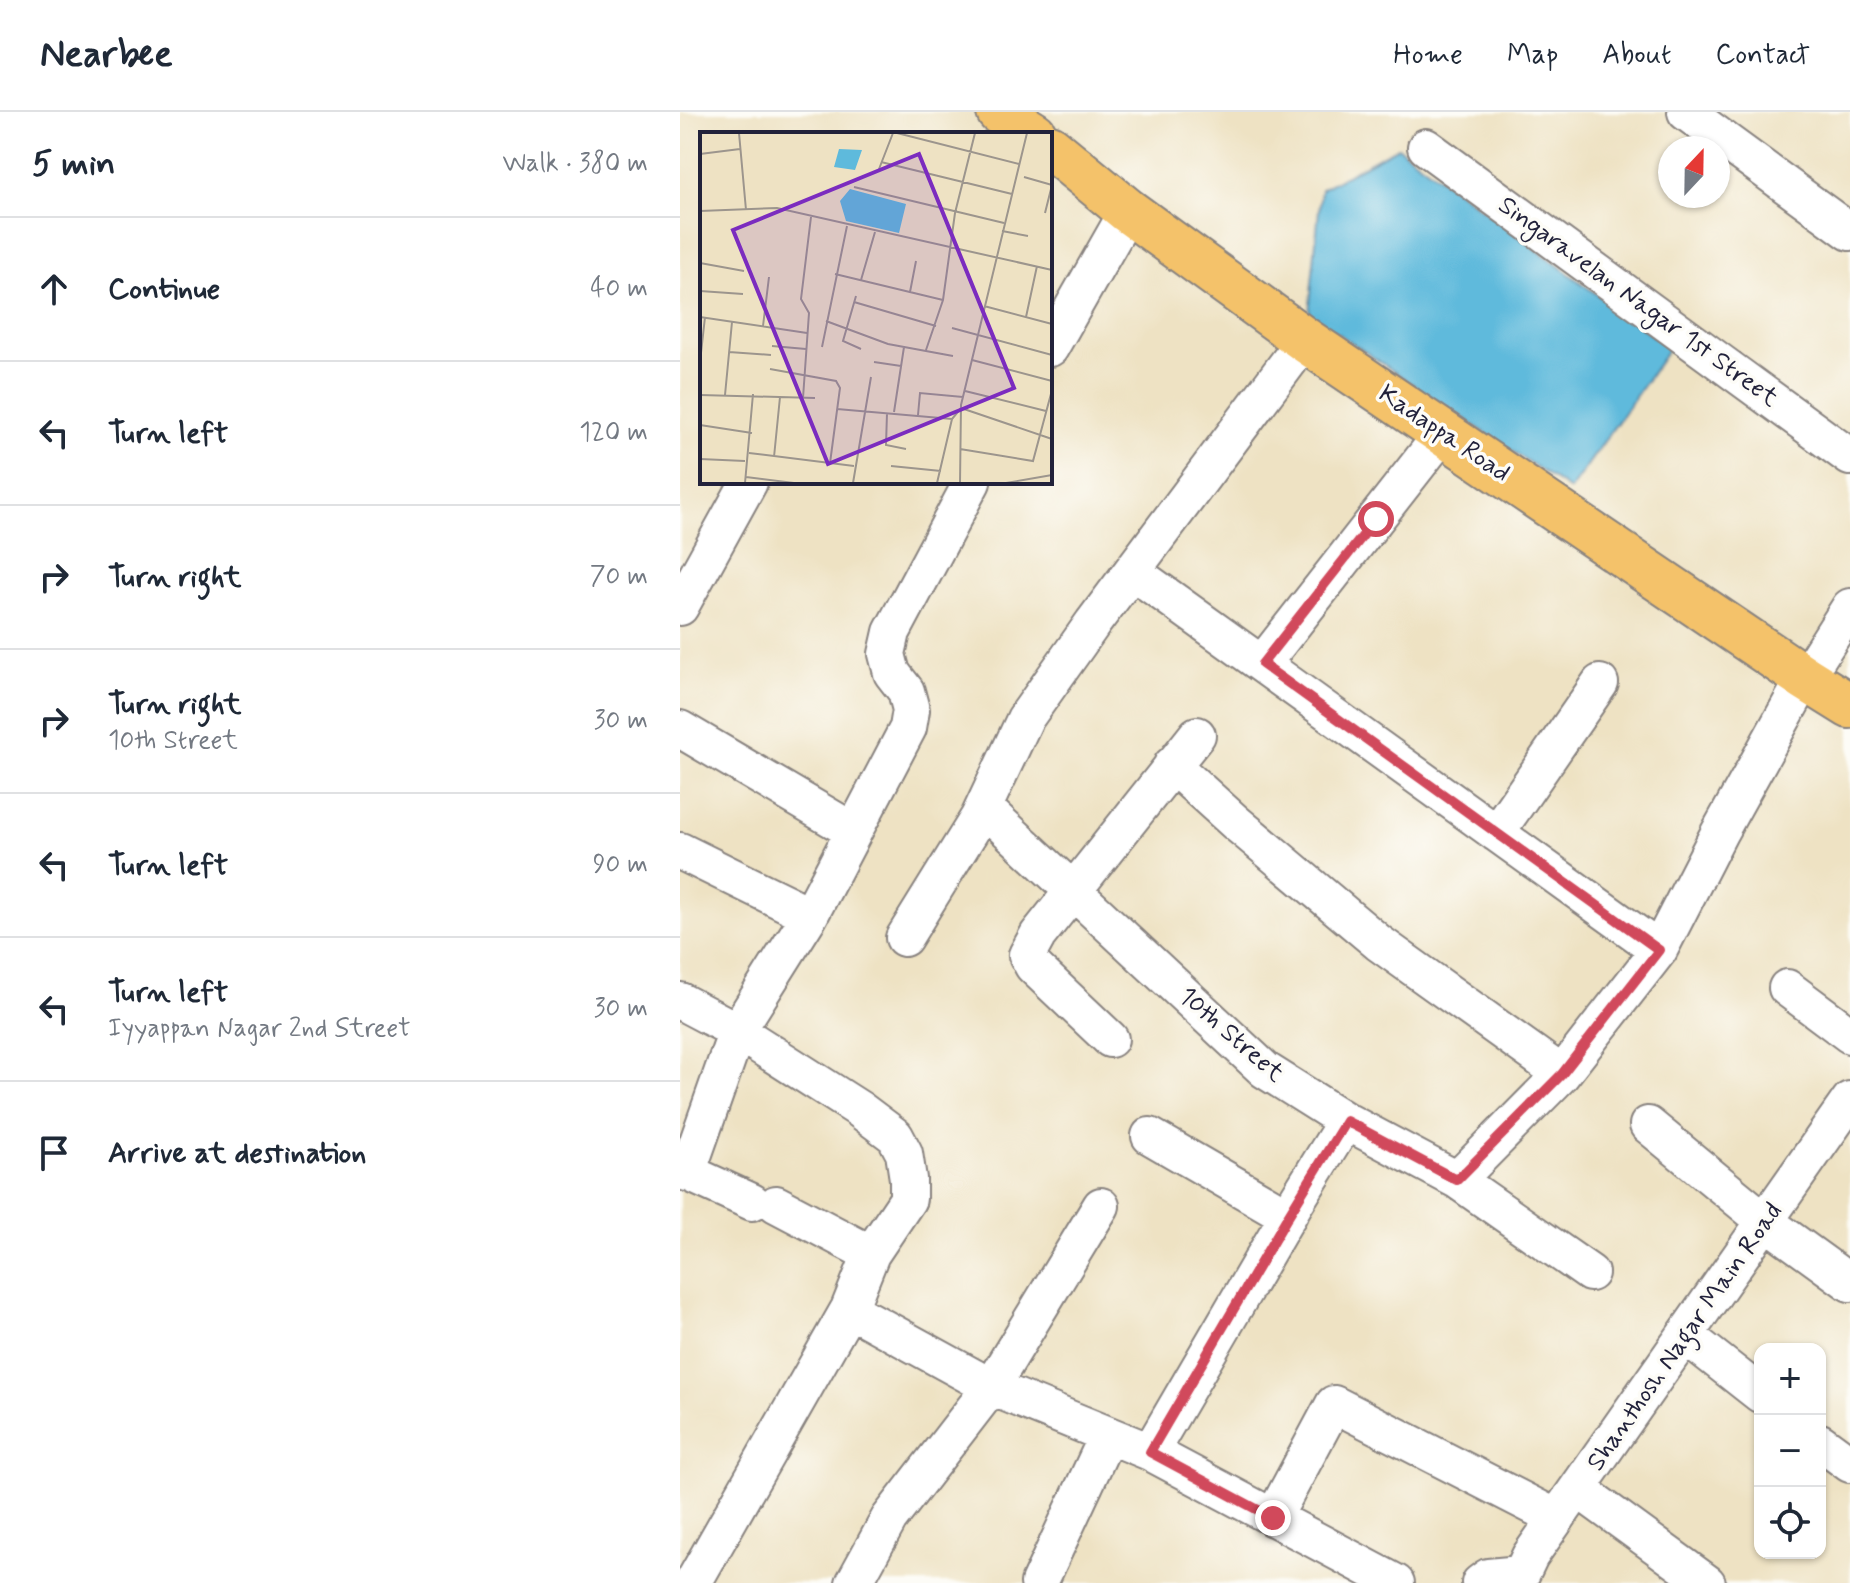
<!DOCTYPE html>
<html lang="en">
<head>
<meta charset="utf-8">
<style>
	:root { --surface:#fff; --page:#f2f2f3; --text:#1f2937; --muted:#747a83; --line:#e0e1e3 }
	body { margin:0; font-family:Mynerve,sans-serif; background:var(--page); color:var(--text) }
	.controls { position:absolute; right:24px; bottom:24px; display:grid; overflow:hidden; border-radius:16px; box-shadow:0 2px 6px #0004 }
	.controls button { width:72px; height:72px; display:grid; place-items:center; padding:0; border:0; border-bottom:2px solid var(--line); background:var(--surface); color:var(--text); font:40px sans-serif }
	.compass { position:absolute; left:978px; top:24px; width:72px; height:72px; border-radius:50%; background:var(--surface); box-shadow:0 2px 6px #0004; rotate:22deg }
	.stop { position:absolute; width:24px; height:24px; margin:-18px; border:6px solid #d1495b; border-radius:50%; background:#fff }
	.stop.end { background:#d1495b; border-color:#fff; box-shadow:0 2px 8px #0008 }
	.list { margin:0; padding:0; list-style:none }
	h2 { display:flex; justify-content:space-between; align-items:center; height:104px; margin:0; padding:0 32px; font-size:34px }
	h2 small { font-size:26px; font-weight:400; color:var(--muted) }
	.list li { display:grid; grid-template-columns:52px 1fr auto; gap:24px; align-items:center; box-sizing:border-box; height:144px; padding:0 32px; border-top:2px solid var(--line) }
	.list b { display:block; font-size:30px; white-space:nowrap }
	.list p { margin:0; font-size:26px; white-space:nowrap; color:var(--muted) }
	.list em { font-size:26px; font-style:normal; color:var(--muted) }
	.icon { flex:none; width:44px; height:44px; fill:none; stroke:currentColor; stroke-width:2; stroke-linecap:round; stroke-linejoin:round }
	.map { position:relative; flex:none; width:1170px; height:1471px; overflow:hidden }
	header { display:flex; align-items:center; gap:48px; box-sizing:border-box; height:112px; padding:0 40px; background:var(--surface); border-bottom:2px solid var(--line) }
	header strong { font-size:38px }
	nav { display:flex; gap:44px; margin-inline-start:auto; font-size:28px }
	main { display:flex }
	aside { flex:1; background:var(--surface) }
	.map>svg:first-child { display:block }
	.water { fill:#5ebadc; stroke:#406e8c; stroke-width:2 }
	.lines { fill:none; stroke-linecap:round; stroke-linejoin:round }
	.minor-casing { stroke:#88827f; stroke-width:40 }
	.major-casing { stroke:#88827f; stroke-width:48 }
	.minor { stroke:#fff; stroke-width:36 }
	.major { stroke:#f4c26a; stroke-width:44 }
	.route { stroke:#d1495b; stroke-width:10 }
	.labels { text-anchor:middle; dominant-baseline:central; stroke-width:7; stroke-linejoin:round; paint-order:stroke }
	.street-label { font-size:26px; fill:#22223b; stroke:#fdfcf7 }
	.inset-road { fill:none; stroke:#9c958d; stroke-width:2 }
	.view { fill:#7b2cbf; fill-opacity:0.15; stroke:#7b2cbf; stroke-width:4 }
	.inset-edge { fill:none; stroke:#22223b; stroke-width:4 }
</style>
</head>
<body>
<header>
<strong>Nearbee</strong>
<nav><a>Home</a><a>Map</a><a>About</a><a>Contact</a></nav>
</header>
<main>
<aside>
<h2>5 min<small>Walk · 380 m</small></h2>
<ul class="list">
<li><svg class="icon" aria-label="ahead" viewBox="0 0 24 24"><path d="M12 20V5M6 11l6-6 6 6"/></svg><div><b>Continue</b></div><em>40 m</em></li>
<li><svg class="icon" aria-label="left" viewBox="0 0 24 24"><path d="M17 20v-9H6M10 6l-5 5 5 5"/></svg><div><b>Turn left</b></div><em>120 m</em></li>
<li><svg class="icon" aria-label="right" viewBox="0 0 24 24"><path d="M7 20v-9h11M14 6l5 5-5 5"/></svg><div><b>Turn right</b></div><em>70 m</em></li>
<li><svg class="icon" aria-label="right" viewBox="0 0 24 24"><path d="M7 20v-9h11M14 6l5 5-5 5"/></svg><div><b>Turn right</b><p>10th Street</p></div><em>30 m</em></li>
<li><svg class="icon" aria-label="left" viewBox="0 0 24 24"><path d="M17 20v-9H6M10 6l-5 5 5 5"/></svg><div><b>Turn left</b></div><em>90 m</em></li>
<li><svg class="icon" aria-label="left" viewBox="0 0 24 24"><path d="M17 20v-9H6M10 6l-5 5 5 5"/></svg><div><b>Turn left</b><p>Iyyappan Nagar 2nd Street</p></div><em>30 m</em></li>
<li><svg class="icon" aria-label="arrive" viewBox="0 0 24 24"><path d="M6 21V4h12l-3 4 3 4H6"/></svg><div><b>Arrive at destination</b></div></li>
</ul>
</aside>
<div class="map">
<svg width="1170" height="1471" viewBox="0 0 1170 1471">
	<rect width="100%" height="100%" fill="#fdfcf7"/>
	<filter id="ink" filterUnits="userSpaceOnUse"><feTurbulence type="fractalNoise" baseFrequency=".0125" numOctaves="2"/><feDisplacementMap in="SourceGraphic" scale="16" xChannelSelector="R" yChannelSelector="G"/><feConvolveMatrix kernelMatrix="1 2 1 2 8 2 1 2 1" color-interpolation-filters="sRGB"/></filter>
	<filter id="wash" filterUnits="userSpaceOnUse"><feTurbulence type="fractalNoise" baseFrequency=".006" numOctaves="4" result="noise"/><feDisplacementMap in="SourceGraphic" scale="32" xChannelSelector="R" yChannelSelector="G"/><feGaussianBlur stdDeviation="1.8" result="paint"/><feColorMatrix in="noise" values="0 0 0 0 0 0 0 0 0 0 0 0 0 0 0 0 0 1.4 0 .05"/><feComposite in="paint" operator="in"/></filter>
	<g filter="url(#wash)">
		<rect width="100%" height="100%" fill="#eee2c3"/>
		<path class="water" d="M718 35 989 236 890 378 629 202 641 77Z"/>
	</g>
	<g filter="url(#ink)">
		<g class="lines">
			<g class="minor-casing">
				<path id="minor" d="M1006 0 1170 120
					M746 35 1170 345
					M370 236 448 99
					M452 459 979 838
					M0 495 69 370
					M582 552 763 321
					M0 617 173 719
					M492 653 555 710 699 831 882 962
					M304 696 585 958 666 1009 777 1068 910 1161
					M816 721 920 571
					M0 739 130 803
					M224 826 299 705 345 607 413 511 625 228
					M1107 876 1170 923
					M0 889 57 919 179 997 215 1024 224 1041 228 1067V1087L191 1142 169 1197 13 1471
					M430 927 353 854 347 843 358 823 517 623
					M968 1013 1086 1110 1170 1171
					M470 1024 608 1104
					M0 1057 72 1090
					M7 1061 57 919 130 803 228 616 231 598 226 579 212 561 207 542 212 520 292 370
					M777 1068 882 962 979 838 1039 721 1125 566 1170 495
					M96 1092 191 1142
					M169 1197 311 1275 470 1340 716 1471
					M1005 1223 1080 1282
					M1140 1330 1170 1352
					M470 1340 617 1088 666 1009
					M898 1377 1027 1471
					M593 1406 654 1292 877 1406
					M174 1471 209 1407 311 1275 421 1094
					M359 1471 428 1323
					M800 1471 808 1465 841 1462
					M837 1471 850 1444 1170 988"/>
			</g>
			<g class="major-casing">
				<path id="major" d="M319 0 354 22
					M370 35 448 99 625 228 1125 566 1170 594"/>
			</g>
			<use href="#minor" class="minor"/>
			<use href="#major" class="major"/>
		</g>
	</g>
	<g class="lines" filter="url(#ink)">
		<path class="route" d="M593 1406 470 1340 608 1104 666 1009 777 1068 882 962 979 838 582 552 696 407"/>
	</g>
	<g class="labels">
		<g class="street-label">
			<text transform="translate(958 190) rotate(36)">Singaravelan Nagar 1st Street</text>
			<text transform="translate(764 322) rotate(34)">Kadappa Road</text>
			<text transform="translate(551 923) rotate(41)">10th Street</text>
			<text transform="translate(1005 1225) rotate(-55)">Shanthosh Nagar Main Road</text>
		</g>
	</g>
	<g transform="translate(20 20)">
		<rect width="352" height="352" fill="#eee2c3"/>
		<path d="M139 17 162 18 155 38 134 35ZM150 57 206 72 199 101 146 89 140 69Z" fill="#5ebadc"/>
		<path class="inset-road" d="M39 1 46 78M197 1 319 32M0 22 40 17M181 30 312 62M179 37 193 1M324 45 352 53M154 55 304 91M0 79 77 76 352 138M345 81 352 53M302 99 328 104M0 131 44 139M135 142 243 168M161 148 175 100M0 159 43 162M210 160 216 129M156 164 143 209 161 217M154 170 236 194M284 174 352 192M0 185 107 201M326 185 337 134M126 189 188 212 253 224M63 194 69 145M252 196 352 223M72 214 106 217M122 215 147 94M226 218 243 168 255 81 275 1M29 220 71 223M272 228 352 249M0 230 5 185M174 230 201 234M70 237 136 249 140 256 130 331M265 259 346 279M0 263 115 266M25 263 32 190M103 266 109 181 101 167 111 85M261 276 352 307M137 277 252 287M194 280 204 215M187 281 186 313 206 317M218 283 220 261 263 265M0 293 52 301M260 317 333 329 352 258M49 321 154 334M74 325 80 265M0 327 45 329M191 334 241 339M46 345 94 351M45 351 53 262M153 351 171 245M237 351 252 287 261 276M260 351 261 273 327 1M306 351 352 343"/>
		<path class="view" d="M219 22 314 256 128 332 33 98Z"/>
		<rect width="352" height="352" class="inset-edge"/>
	</g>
</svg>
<div class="controls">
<button>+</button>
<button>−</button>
<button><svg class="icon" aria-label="locate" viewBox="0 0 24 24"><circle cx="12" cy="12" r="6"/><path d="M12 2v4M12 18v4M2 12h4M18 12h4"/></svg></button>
</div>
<svg class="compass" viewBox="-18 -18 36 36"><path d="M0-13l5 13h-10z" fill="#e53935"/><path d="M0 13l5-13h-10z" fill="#747a83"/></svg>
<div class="stop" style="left:696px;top:407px"></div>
<div class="stop end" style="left:593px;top:1406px"></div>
</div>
</main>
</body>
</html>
